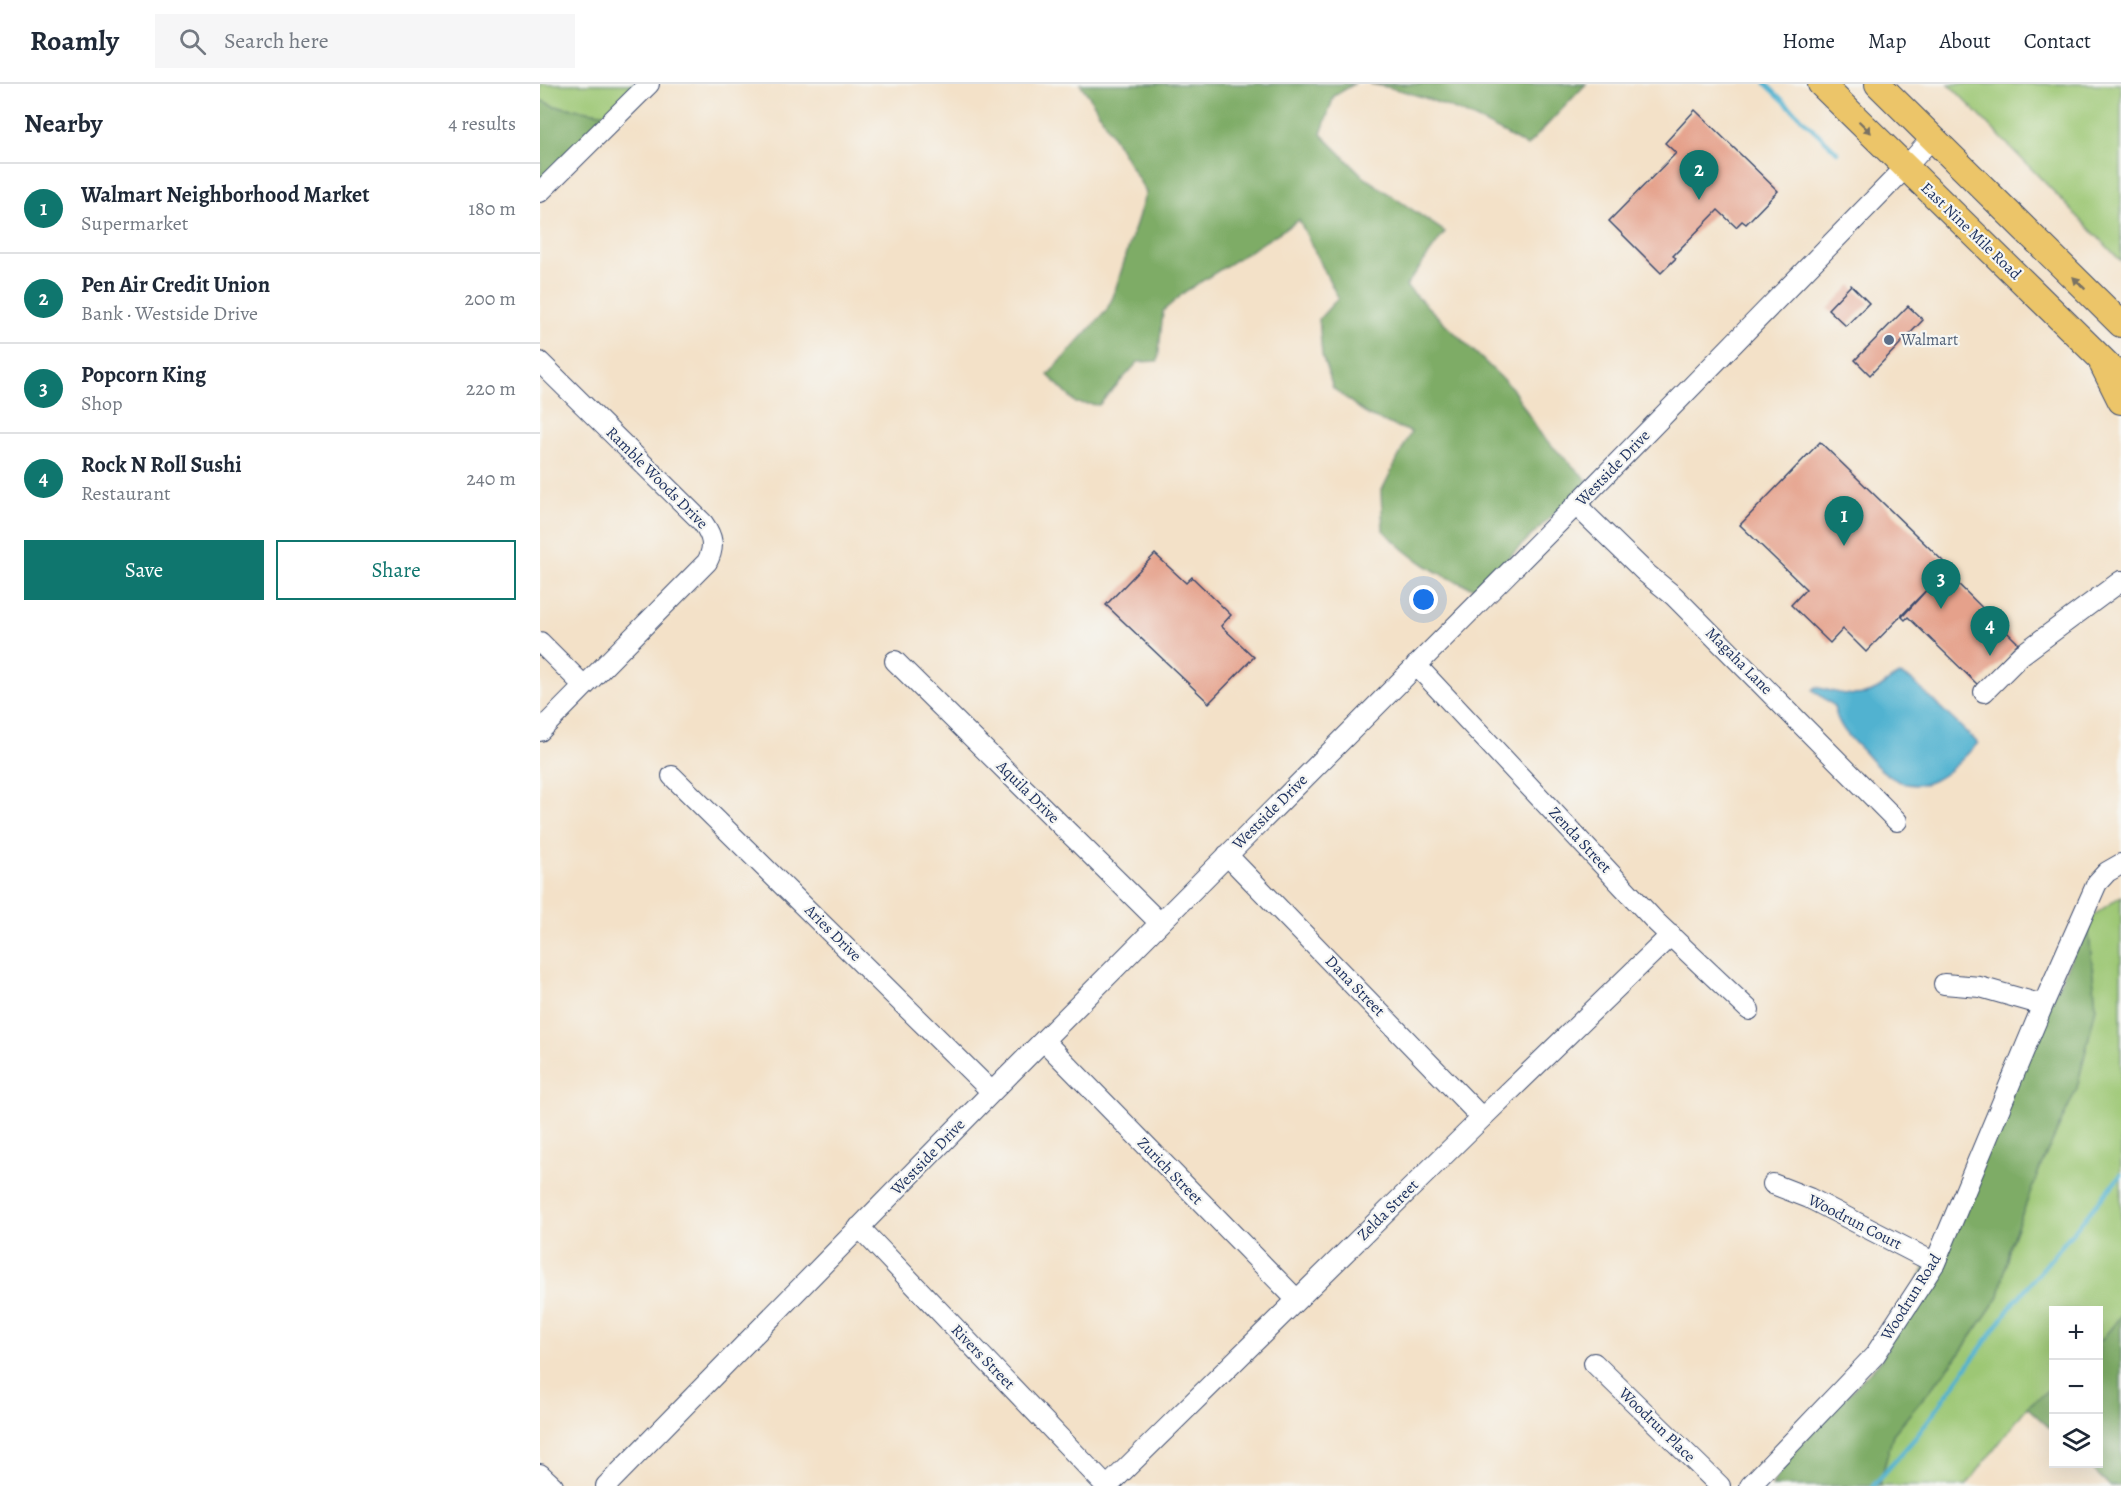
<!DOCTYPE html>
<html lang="en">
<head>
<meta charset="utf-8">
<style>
	:root { --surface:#fff; --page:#f6f6f7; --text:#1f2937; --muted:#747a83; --line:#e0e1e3; --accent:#0f766e }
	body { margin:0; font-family:Alegreya,serif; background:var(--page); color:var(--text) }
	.controls { position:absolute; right:18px; bottom:18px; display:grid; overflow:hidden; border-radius:0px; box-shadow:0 6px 24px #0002 }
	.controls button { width:54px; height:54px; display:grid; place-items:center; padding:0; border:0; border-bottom:2px solid var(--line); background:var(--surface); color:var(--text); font:30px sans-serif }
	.you { position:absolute; left:884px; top:516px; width:21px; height:21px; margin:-15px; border:4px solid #fff; border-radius:50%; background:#1a73e8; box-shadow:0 0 0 9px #1a73e833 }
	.badge { display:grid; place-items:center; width:39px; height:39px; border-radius:50%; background:var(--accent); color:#fff; font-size:20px; font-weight:700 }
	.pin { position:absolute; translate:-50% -50px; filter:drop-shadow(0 2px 3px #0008) }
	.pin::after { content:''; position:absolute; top:32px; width:21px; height:18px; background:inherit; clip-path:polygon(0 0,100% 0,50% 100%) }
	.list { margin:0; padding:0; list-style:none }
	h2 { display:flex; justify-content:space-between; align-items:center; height:78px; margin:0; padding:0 24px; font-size:26px }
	h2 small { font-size:20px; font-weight:400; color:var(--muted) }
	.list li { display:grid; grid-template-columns:39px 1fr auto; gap:18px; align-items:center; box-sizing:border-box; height:90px; padding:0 24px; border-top:2px solid var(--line) }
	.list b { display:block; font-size:22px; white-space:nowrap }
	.list p { margin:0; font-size:20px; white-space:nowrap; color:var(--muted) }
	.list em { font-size:20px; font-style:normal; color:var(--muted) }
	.actions { display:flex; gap:12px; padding:18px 24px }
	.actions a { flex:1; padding:14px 0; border:2px solid var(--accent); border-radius:0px; text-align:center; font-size:21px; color:var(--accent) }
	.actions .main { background:var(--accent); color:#fff }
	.icon { flex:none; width:33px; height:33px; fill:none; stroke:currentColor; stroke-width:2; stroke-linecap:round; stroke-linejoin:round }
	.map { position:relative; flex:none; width:1581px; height:1402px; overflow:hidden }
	header { display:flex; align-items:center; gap:36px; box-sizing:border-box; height:84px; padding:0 30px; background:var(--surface); border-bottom:2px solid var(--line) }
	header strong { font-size:28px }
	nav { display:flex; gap:33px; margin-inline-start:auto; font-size:21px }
	.search { width:420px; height:54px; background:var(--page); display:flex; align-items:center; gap:15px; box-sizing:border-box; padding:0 21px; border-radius:0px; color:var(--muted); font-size:22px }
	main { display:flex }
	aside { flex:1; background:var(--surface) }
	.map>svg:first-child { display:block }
	.green { fill:#9dc774; stroke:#5c7b69; stroke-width:1.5 }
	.forest { fill:#7eac66; stroke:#4c6e62; stroke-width:1.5 }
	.water { fill:#51b2d0; stroke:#367097; stroke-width:1.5 }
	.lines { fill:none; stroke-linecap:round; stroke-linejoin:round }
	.stream { stroke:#51b2d0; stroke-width:4.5 }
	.building { fill:#e5a18b }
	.minor-casing { stroke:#3b4a6e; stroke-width:22 }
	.major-casing { stroke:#3b4a6e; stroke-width:28 }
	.minor { stroke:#fff; stroke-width:20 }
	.major { stroke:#ecc569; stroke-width:26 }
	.oneway { fill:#797263 }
	.service-dot { fill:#5c6f8a; stroke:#f6f6f2; stroke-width:2 }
	.labels { text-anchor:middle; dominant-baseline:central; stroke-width:4.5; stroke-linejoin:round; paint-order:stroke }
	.street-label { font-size:16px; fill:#1b2f5e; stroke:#f6f6f2 }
	.service-label { font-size:16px; fill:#4e5e75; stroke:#f6f6f2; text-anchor:start }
</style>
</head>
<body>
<header>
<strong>Roamly</strong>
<div class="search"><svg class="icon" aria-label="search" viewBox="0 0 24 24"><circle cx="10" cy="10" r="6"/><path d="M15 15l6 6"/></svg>Search here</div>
<nav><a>Home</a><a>Map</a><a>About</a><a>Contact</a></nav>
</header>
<main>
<aside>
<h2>Nearby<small>4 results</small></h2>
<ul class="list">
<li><span class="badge">1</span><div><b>Walmart Neighborhood Market</b><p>Supermarket</p></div><em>180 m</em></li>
<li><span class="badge">2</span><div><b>Pen Air Credit Union</b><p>Bank · Westside Drive</p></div><em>200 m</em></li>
<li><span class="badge">3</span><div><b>Popcorn King</b><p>Shop</p></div><em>220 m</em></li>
<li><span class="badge">4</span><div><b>Rock N Roll Sushi</b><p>Restaurant</p></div><em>240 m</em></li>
</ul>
<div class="actions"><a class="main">Save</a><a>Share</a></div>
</aside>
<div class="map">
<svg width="1581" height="1402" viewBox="0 0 1581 1402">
	<rect width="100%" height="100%" fill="#f6f6f2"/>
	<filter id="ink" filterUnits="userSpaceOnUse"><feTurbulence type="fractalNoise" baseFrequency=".0167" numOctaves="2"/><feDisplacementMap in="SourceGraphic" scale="12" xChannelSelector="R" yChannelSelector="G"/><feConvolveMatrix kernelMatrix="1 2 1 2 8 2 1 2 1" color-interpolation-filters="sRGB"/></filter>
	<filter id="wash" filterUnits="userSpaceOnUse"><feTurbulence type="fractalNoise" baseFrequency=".008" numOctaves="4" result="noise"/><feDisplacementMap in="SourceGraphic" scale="24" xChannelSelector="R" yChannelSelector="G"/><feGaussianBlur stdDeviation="1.35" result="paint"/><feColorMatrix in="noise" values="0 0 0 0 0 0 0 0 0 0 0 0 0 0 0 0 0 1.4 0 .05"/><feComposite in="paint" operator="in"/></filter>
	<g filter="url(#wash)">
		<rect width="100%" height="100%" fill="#f3e1c8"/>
		<path class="green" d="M0 0H97L67 30 14 22 0 16Z
			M1409 0H1581V177Z
			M1581 812V1232L1559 1259 1558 1226H1514L1513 1302 1487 1323 1426 1402H1339L1353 1350 1415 1276 1459 1212 1470 1161 1502 1079 1537 1004 1556 923 1548 839 1551 833Z"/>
		<path class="forest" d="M540 0H814L794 12 781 50 824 93 905 148 866 202 972 304 1002 352 1048 397 936 505C895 490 874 477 843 446L841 408 871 348 829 332 793 304 782 271 779 235 798 214 759 136 646 207 623 227 618 277 598 278 559 321 536 319 508 291 566 227 573 213 606 108 549 12Z
			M830 0H1046L987 62C940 35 884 8 830 0Z
			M0 16 14 22 67 30 0 97Z
			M1548 839 1556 923 1537 1004 1502 1079 1470 1161 1459 1212 1415 1276 1353 1350 1339 1402H1232L1240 1385 1253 1368 1341 1276Z
			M1581 1232V1402H1570L1547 1380H1558L1559 1259Z
			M1513 1302V1347L1487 1323Z"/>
		<path class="water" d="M1360 591 1370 595 1438 659C1412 686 1382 720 1344 688 1336 683 1330 675 1324 668 1310 654 1297 642 1294 622L1273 606 1276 603C1296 608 1316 616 1336 606 1345 601 1350 594 1360 591Z"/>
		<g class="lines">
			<path class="stream" d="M1226 0 1297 68
				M1333 1402 1376 1353 1472 1221 1581 1091"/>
		</g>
		<g id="blocks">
			<path class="building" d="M1155 26 1238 107 1206 140 1202 137 1196 143 1178 126 1133 172 1136 174 1121 189 1069 137 1136 69 1125 59Z
				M1311 201 1329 219 1306 242 1288 225Z
				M1368 222 1383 236 1330 291 1315 276Z
				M1280 358 1409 483 1405 487 1478 559 1438 601 1368 533 1365 536 1362 533 1394 498 1326 568 1303 545 1290 559 1251 521 1266 505 1200 441Z
				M615 470 646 499 652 493 691 531 681 542 714 573 669 619 566 521Z"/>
		</g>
	</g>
	<g filter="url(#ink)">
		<use href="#blocks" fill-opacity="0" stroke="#3b4a6e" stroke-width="1.5"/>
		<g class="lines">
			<g class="minor-casing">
				<path id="minor" d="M0 108 109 0
					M0 278 163 439C173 453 175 463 167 478L0 647
					M1036 421 1107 490 1134 512 1357 737
					M0 558 44 602
					M355 577 620 839
					M876 581 1116 838 1209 926
					M1444 608 1481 571 1581 497
					M132 692 452 1008
					M687 771 942 1034
					M1404 900 1440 903 1503 921
					M504 957 757 1216
					M1233 1100 1269 1114 1395 1179
					M319 1143 566 1402
					M1054 1279 1180 1402
					M0 1390 13 1402
					M66 1402 452 1008 1036 421 1366 83 1393 53
					M568 1402 942 1034 1131 851
					M1210 1402 1335 1271 1395 1179 1503 921 1557 799 1567 788 1581 780"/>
			</g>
			<g class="major-casing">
				<path id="major" d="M1281 0 1581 294
					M1338 0 1581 240
					M1563 281 1581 317"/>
			</g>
			<use href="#minor" class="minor"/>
			<use href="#major" class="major"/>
		</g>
		<defs><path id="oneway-solid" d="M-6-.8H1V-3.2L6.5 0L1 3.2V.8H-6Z" transform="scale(1.5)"/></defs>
		<g class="oneway">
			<use href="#oneway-solid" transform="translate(1325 43) rotate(44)"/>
			<use href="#oneway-solid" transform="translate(1539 199) rotate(-135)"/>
		</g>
	</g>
	<circle class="service-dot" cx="1349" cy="256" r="6"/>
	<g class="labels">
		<g class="street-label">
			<text transform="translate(1431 147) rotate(44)">East Nine Mile Road</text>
			<text transform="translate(1073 384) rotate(-46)">Westside Drive</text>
			<text transform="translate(117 394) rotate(45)">Ramble Woods Drive</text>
			<text transform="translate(1199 577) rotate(45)">Magaha Lane</text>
			<text transform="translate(488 708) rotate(45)">Aquila Drive</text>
			<text transform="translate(730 728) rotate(-45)">Westside Drive</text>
			<text transform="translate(1040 756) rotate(47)">Zenda Street</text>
			<text transform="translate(293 849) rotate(45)">Aries Drive</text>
			<text transform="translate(815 902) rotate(46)">Dana Street</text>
			<text transform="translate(388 1073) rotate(-46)">Westside Drive</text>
			<text transform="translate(630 1087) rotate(46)">Zurich Street</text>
			<text transform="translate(848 1126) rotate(-45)">Zelda Street</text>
			<text transform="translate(1315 1138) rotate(27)">Woodrun Court</text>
			<text transform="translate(1371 1213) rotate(-58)">Woodrun Road</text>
			<text transform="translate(443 1273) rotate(46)">Rivers Street</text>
			<text transform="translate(1117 1341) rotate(44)">Woodrun Place</text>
		</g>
		<g class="service-label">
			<text x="1361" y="256">Walmart</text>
		</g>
	</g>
</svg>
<div class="controls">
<button>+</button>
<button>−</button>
<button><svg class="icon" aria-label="layers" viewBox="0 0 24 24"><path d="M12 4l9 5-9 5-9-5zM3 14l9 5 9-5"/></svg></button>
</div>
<div class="you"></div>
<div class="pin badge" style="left:1304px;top:462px">1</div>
<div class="pin badge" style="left:1159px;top:116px">2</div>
<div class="pin badge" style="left:1401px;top:525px">3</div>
<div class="pin badge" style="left:1450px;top:572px">4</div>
</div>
</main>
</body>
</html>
